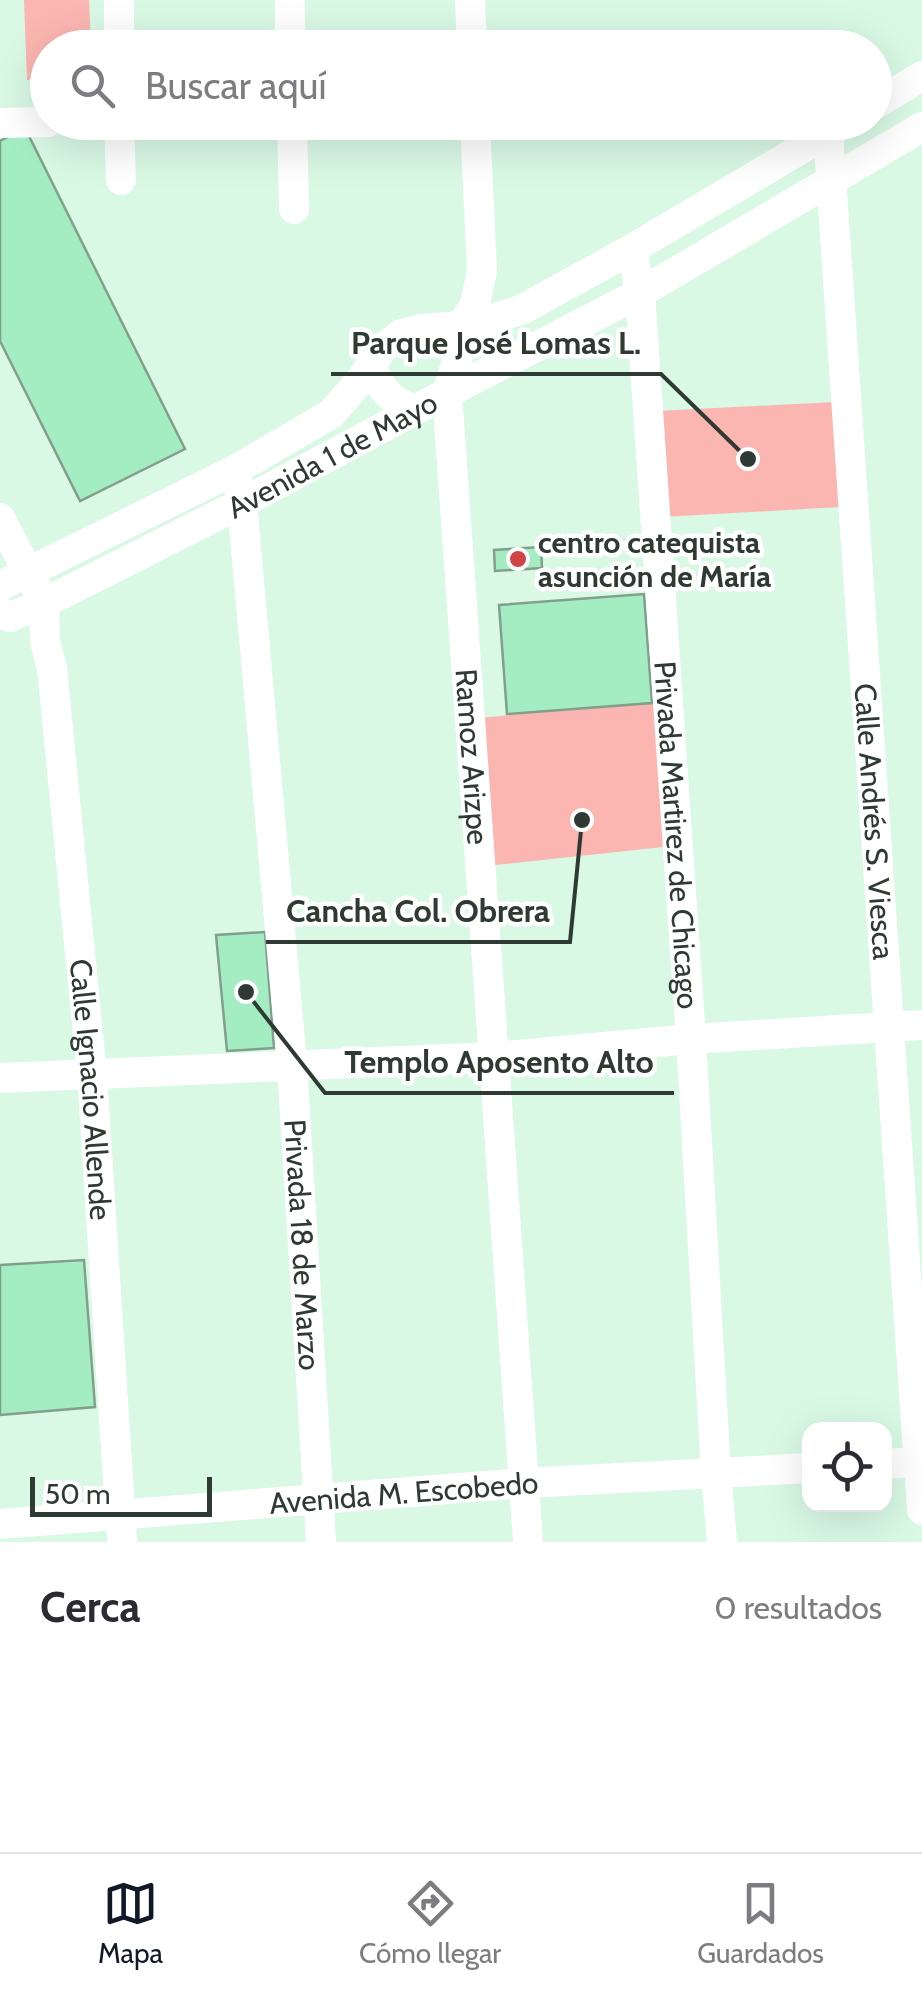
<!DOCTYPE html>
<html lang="es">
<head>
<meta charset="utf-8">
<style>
	:root { --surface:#fff; --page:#f7f7f7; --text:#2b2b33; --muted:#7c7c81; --line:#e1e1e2; --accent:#111827 }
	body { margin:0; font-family:Cabin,sans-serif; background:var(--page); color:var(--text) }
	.controls { position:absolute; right:30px; bottom:30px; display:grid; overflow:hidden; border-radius:20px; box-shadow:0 10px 40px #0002 }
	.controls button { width:90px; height:90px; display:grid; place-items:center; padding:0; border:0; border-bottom:2px solid var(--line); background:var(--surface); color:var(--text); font:50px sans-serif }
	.scale { position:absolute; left:30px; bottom:25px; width:182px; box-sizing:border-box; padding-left:10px; border:5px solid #2e3a33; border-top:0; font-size:28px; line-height:35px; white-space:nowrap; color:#2e3a33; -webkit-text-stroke:8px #fff; paint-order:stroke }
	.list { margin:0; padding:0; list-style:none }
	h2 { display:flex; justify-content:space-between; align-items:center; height:130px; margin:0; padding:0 40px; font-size:42px }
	h2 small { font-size:32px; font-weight:400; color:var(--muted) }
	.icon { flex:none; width:55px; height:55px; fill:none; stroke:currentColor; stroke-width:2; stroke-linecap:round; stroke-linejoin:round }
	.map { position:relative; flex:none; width:922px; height:1542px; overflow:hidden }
	.search { position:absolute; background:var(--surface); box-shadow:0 10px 40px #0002; left:30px; right:30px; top:30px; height:110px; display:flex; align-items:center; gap:25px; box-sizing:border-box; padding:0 35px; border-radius:55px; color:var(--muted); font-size:38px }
	.sheet { height:310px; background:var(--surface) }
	nav { display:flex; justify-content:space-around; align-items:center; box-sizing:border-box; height:140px; border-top:2px solid var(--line); background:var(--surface); font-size:28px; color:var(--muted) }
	nav a { display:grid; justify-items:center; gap:5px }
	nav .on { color:var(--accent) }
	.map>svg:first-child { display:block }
	.green { fill:#fbb6b1 }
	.building { fill:#a4edc3; stroke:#829f8d; stroke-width:2.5 }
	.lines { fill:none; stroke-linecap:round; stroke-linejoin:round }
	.minor { stroke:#fff; stroke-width:30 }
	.poi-dot { fill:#d24345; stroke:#fff; stroke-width:4 }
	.labels { text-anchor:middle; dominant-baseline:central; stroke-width:9; stroke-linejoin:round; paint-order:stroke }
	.street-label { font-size:30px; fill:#2e3a33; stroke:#fff }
	.poi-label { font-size:30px; font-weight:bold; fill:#2e3a33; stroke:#fff; text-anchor:start }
	.leader { fill:none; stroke:#2e3a33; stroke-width:4 }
	.callout-dot { fill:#2e3a33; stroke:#fff; stroke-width:4 }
	.callout-label { font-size:32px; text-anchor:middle; font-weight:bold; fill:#2e3a33; stroke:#fff; stroke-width:9; stroke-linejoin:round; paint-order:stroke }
</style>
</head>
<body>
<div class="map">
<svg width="922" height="1542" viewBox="0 0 922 1542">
	<rect width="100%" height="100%" fill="#d9f9e5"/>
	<path class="green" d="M24 0H89L91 47 48 48 47 79 27 80Z
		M834 402 840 507 662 517 657 411Z
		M662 700 672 846 486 866 481 718Z"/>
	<path class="building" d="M25 128 185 449 80 501 0 341V141Z
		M541 547 542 568 495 571 494 550Z
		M644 594 652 703 507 714 499 605Z
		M265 932 274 1048 227 1051 216 935Z
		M84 1260 95 1407 0 1415V1265Z"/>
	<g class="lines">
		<g class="minor">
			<path d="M119 0V48"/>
			<path d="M290 0V48"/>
			<path d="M470 0 472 48"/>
			<path d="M874 105 922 76"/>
			<path d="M119 122 121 180"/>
			<path d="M292 122 294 209"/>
			<path id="s1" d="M475 122 482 271 475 304 462 326 458 358 447 393 528 1542"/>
			<path d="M0 123 48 122"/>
			<path id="s2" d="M828 133 922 1510"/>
			<path id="s3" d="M632 249 640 293 691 1039 716 1473 722 1542"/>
			<path d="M371 365C380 388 391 403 415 409"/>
			<path id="s4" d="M235 470 242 503 292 1064 321 1542"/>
			<path id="s5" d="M0 518 44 603 45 641 52 668 92 1075 122 1542"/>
			<path d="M0 586 235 470 331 414 359 382 382 349 401 334 421 329 462 326 487 321 523 309 632 249 843 124"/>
			<path id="s6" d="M0 612 10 617 44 603 242 503 447 393 640 293 922 127"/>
			<path d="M0 1078 495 1057 691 1039 922 1025"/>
			<path d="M884 1464 922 1462"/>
			<path id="s7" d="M0 1524 524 1483 810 1468"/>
		</g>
	</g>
	<circle class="poi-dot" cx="518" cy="559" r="10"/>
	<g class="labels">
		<g class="street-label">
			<text stroke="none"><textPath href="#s6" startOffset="372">Avenida 1 de Mayo</textPath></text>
			<text stroke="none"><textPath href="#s1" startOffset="642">Ramoz Arizpe</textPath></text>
			<text stroke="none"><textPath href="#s2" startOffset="690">Calle Andrés S. Viesca</textPath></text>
			<text stroke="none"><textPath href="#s3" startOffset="588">Privada Martirez de Chicago</textPath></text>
			<text stroke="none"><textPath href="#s5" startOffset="585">Calle Ignacio Allende</textPath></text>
			<text stroke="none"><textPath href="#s4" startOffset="778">Privada 18 de Marzo</textPath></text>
			<text stroke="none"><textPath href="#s7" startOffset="405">Avenida M. Escobedo</textPath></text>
		</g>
		<g class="poi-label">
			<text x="538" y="542">centro catequista<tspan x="538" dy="34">asunción de María</tspan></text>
		</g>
	</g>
	<path class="leader" d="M748 459L661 374H331M582 820L570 942H266M246 992L325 1093H674"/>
	<g class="callout-dot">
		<circle cx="748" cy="459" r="10"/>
		<circle cx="582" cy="820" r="10"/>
		<circle cx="246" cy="992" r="10"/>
	</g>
	<g class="callout-label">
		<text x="496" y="354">Parque José Lomas L.</text>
		<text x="418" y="922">Cancha Col. Obrera</text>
		<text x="499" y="1073">Templo Aposento Alto</text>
	</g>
</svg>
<div class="controls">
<button><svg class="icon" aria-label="locate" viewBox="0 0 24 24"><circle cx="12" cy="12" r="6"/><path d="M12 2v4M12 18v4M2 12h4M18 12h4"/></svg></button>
</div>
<div class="scale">50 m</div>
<div class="search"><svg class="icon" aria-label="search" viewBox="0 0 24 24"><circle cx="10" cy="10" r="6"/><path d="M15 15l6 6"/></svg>Buscar aquí</div>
</div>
<section class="sheet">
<h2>Cerca<small>0 resultados</small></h2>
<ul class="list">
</ul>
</section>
<nav>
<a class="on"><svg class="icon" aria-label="map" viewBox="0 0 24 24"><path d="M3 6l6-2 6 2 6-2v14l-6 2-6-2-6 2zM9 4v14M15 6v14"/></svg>Mapa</a>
<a><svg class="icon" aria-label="directions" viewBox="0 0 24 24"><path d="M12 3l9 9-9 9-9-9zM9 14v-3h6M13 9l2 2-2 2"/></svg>Cómo llegar</a>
<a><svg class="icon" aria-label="saved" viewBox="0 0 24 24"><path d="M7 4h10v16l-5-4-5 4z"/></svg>Guardados</a>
</nav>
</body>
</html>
